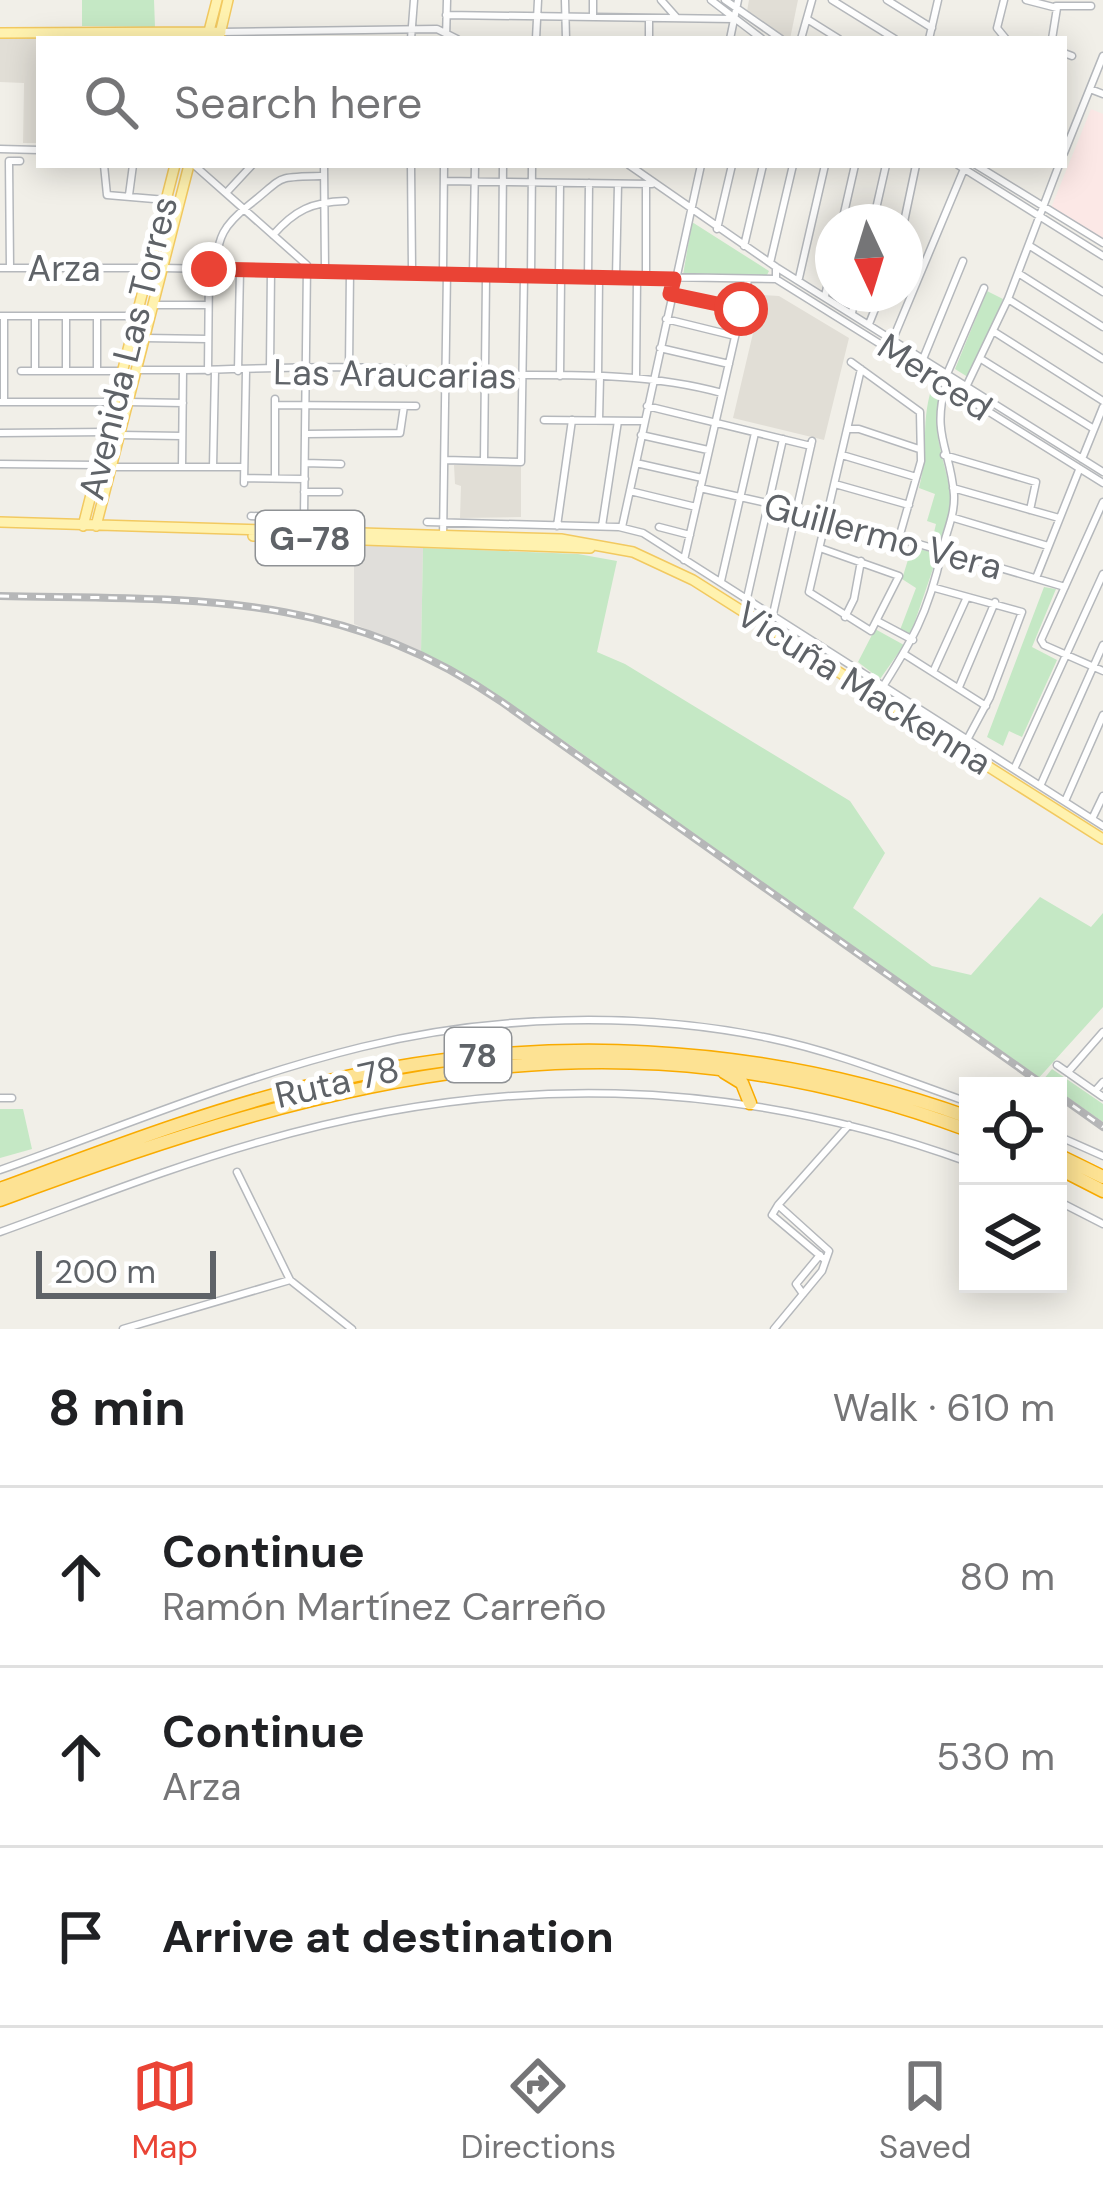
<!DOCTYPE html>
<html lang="en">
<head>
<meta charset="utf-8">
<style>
	:root { --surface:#fff; --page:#f2f2f2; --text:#202124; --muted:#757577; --line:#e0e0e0; --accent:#ea4335 }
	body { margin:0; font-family:"DM Sans",sans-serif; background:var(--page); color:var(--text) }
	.controls { position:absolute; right:36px; bottom:36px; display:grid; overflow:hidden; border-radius:0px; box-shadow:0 6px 30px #0003 }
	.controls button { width:108px; height:108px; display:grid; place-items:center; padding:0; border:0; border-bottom:3px solid var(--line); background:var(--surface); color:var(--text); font:60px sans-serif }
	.compass { position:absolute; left:815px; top:204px; width:108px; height:108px; border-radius:50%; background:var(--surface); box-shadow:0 6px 30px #0003; rotate:176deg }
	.scale { position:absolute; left:36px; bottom:30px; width:180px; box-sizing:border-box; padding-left:12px; border:6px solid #5f6368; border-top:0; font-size:33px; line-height:42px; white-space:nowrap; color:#5f6368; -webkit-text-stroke:9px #fff; paint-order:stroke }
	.stop { position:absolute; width:36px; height:36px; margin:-27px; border:9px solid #ea4335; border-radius:50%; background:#fff }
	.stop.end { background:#ea4335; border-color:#fff; box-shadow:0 3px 12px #0008 }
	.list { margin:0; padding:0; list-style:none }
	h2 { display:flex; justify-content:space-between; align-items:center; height:156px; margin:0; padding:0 48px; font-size:51px }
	h2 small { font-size:39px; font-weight:400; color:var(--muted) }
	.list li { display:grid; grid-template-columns:78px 1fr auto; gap:36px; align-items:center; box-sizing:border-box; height:180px; padding:0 48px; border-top:3px solid var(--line) }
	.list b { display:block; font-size:45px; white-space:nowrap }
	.list p { margin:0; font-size:39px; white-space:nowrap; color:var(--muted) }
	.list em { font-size:39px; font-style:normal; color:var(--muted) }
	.icon { flex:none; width:66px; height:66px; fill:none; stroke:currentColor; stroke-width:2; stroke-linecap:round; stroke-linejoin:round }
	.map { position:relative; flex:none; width:1103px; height:1329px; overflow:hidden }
	.search { position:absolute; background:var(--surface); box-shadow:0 6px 30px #0003; left:36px; right:36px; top:36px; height:132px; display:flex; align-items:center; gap:30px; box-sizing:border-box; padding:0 42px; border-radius:0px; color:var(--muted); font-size:45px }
	.sheet { height:696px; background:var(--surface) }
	nav { display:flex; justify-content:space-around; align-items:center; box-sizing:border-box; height:168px; border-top:3px solid var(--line); background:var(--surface); font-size:33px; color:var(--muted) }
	nav a { display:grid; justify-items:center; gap:6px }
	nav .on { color:var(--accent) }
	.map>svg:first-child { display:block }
	.industrial { fill:#e0deda }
	.education { fill:#e1ded6 }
	.medical { fill:#fce8e6 }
	.green { fill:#c5e8c5 }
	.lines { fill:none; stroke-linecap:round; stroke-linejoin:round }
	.minor-casing { stroke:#b5b8bc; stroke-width:9 }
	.major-casing { stroke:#f2c960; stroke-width:12 }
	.highway-casing { stroke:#f9ab00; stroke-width:15 }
	.minor { stroke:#fff; stroke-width:6 }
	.major { stroke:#fff2af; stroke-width:9 }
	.highway { stroke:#fde293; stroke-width:12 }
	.rail-casing { stroke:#b6b7b8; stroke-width:8 }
	.rail { stroke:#fff; stroke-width:3; stroke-dasharray:9; stroke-linecap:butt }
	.route { stroke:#ea4335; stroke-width:15 }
	.labels { text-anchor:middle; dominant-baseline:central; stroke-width:10; stroke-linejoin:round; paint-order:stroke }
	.shield { fill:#fff; stroke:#8f9295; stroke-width:3 }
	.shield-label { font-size:33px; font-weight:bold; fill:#5f6368 }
	.street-label { font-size:36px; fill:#5f6368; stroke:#fff }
</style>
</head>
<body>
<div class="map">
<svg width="1103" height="1329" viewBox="0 0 1103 1329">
	<rect width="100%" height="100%" fill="#f1efe8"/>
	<path class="industrial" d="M354 545 423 548 421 652 354 624Z"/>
	<path class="education" d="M749 0H798L790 39H782L746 17Z
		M40 37 44 39H39V143H23L24 83 0 82V38Z
		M762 295 779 296 849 338 824 440 733 418Z
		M521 463V517L460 518 461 486 455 484 454 465Z"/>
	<path class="medical" d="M1091 109 1103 114V239L1051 208Z"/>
	<path class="green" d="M82 0H154L155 27 82 26Z
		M692 222 769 271 766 277 683 275Z
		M987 291 1003 299 971 379 955 369Z
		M934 381 942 386C938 405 935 424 939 443 946 478 962 512 939 544L932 541 936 524 927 521 935 494 919 488C930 447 919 422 934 381Z
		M912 547 938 554 910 636 900 630 916 588 902 579Z
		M423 548 578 554 617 561 597 652 625 664 850 801 885 853 853 908 932 966 971 975 1040 897 1091 927 1103 913V1007L1036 1081 570 745 421 652Z
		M1044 587 1056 589 1032 647 1057 660 1022 737 1009 731 1003 746 987 737Z
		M875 629 904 645 880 679 858 662Z
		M1052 1069 1103 1104V1122L1058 1091V1086L1043 1080Z
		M0 1109H23L32 1149 0 1158Z"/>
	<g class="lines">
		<g class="minor-casing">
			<path id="minor" d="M565 0 566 39
				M661 0 677 18
				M711 0 762 39
				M725 0 781 39
				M832 0 895 39
				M887 0 932 28
				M1004 0 997 28 1006 39
				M1026 0 1057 8 1052 39
				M1056 6H1091
				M446 15 734 19
				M593 17V0
				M807 19 839 39
				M221 32 437 29 457 39
				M411 39 414 0
				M446 39 447 0
				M536 39 538 0
				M649 39V18
				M730 39 738 0
				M801 39 812 0
				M929 39 938 0
				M1064 53 1072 56
				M1090 89 1103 94
				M0 149 39 150
				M1064 153 1103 56
				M104 165 107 195 166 200
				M194 165 307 265 304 517
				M324 165 325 269
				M411 165 412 269
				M629 165 776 267 1103 472
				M958 165 1103 256
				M976 165 1103 243
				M444 181 652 184
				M226 193 252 165
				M129 195 133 165
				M842 222 855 165
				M873 222 886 165
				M904 222 916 165
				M717 229 732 165
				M273 235C295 210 312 202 345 201
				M744 246 763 165
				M1030 246 1103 292
				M770 263 793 165
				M776 267V279L1103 483
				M0 268H149
				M10 268 9 161H20
				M162 268 776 279
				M216 269C217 237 224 225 249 205 286 176 272 177 324 176
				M443 271 444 165
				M1018 273 1103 327
				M473 275 475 165
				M502 275 503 165
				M531 277 532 165
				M559 278 560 183
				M588 278 589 183
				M616 278 618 184
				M799 278 825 165
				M646 279V184
				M670 294 741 309
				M825 296 833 260
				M1008 299 1103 359
				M153 305H208
				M852 313 856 294
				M0 316H137
				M35 316V371
				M66 316V371
				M666 319 735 336
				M869 324 881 294
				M993 331 1103 401
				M145 338 207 339
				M893 339 964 169
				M660 348 729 364
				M923 359 963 261
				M981 359 1094 429
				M851 362 920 412 921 461 899 538
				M270 368 271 269
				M349 368 350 270
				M137 370C220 371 302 365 384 368 412 370 439 375 467 375 552 376 639 370 722 393
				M21 371H123
				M97 371V316
				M208 371 209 269
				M238 371 240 269
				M947 374 984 288
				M560 376 561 278
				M598 377 599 278
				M636 377 637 279
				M966 387 1008 299 1059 165
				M0 402H115
				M4 402V316
				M129 402 183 403
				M275 405 416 406
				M647 406 811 446
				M544 420 644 421
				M599 420 600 377
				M850 429H859L919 449
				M0 433 107 432
				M306 434 400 433 404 406
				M120 435 182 436
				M641 435 708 450
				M842 455 916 477
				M944 455 1036 482 1030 510
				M1082 459 1103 407
				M445 460 521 462 524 277
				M484 461 486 278
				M305 463 341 464
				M636 463 702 478
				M0 464 98 465
				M112 467H244
				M182 467 183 370
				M213 467 215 371
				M244 478 305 479
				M275 478V399
				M244 483 246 371
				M835 484 909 505
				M700 488 820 515 1065 587
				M953 488 1059 518
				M630 491 696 507
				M304 492H339
				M1103 502 1041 640 1044 645 1103 671
				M251 516 350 519
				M954 518 1048 546
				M427 522 619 527 643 533 1103 826
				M557 526 572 420
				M602 526 618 421
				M622 527 701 165
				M659 527 690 535
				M443 538 447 272
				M820 548 899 576 871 631 809 592 861 369
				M684 560 748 280
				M1036 578 1079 470
				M721 581 755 433
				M935 588 1022 612 990 697 968 738
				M747 598 783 439
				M773 614 812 441
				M845 617 854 599 861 561
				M879 622 913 640
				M904 654 986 706
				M933 672 967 597
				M959 687 995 602
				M877 696C912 641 928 615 942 551 946 532 955 515 954 495 951 450 931 436 946 384
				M1015 767 1103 574
				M1041 784 1103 645
				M1066 799 1103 715
				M1092 819 1103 796
				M1057 1065 1103 1097
				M1068 1072 1103 1032
				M1095 1091 1103 1082
				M0 1098H12
				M1058 1136 1103 1156
				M0 1170C119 1128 239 1077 362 1047 492 1015 638 1011 769 1038 837 1052 902 1079 968 1102
				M237 1172 290 1280 352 1329
				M1058 1201 1103 1224
				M778 1205 772 1215 824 1259
				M0 1232C86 1201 171 1167 259 1142 500 1072 732 1076 968 1162
				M803 1294 796 1284 820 1255
				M123 1329 290 1280
				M774 1329 822 1271 829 1251 778 1205 849 1125"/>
		</g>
		<g class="major-casing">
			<path id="major" d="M0 33 221 32
				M220 34 228 0
				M208 35 217 0
				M0 522 561 539 633 552 693 580 1103 839
				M83 526 175 165
				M96 526 189 165
				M253 536 590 548"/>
		</g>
		<g class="highway-casing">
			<path id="highway" d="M724 1072 742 1083 750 1103
				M1058 1155 1103 1177
				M1058 1168 1103 1191
				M0 1189C106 1150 211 1109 321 1083 537 1031 759 1042 968 1117
				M0 1200C336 1075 616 1000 968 1130"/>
		</g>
		<use href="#minor" class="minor"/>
		<use href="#major" class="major"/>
		<use href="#highway" class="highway"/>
		<g class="rail-casing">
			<path id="rail" d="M0 596C189 600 338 589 502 702L1045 1086
				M1058 1095 1103 1127"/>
		</g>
		<use href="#rail" class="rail"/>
	</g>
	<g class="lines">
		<path class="route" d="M209 269 674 279 670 294 741 309"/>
	</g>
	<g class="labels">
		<g class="shield">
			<rect x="256" y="511" width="108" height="54" rx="9"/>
			<rect x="445" y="1028" width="66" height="54" rx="9"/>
		</g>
		<g class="shield-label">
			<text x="310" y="538">G-78</text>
			<text x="478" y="1055">78</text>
		</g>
		<g class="street-label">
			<text x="64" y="268">Arza</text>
			<text transform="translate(128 348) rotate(-76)">Avenida Las Torres</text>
			<text transform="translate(395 374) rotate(1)">Las Araucarias</text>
			<text transform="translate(935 377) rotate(33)">Merced</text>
			<text transform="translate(883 536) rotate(15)">Guillermo Vera</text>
			<text transform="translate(864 688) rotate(32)">Vicuña Mackenna</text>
			<text transform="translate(337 1082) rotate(-13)">Ruta 78</text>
		</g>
	</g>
</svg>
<div class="controls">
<button><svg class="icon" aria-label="locate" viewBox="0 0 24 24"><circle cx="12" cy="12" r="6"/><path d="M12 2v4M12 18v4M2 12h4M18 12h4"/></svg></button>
<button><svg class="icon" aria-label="layers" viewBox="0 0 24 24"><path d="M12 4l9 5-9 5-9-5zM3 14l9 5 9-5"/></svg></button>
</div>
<svg class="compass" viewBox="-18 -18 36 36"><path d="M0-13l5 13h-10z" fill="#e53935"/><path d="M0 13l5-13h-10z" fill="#757577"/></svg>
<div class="scale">200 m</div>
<div class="stop" style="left:741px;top:309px"></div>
<div class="stop end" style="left:209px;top:269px"></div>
<div class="search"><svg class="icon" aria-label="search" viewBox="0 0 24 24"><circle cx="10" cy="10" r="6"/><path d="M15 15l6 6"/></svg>Search here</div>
</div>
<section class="sheet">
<h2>8 min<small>Walk · 610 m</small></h2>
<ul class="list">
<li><svg class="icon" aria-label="ahead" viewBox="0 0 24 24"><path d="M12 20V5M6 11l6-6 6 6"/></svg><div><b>Continue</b><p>Ramón Martínez Carreño</p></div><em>80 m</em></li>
<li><svg class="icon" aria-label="ahead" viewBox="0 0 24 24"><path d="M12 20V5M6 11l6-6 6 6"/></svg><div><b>Continue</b><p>Arza</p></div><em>530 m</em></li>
<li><svg class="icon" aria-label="arrive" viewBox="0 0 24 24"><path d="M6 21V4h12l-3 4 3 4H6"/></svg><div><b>Arrive at destination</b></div></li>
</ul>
</section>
<nav>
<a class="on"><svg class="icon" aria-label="map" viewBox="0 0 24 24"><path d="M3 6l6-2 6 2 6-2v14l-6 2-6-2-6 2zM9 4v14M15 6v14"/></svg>Map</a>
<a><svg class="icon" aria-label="directions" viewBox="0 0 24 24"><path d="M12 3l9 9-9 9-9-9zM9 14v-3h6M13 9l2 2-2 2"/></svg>Directions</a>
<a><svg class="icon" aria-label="saved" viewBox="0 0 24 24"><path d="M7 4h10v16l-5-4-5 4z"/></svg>Saved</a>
</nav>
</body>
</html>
